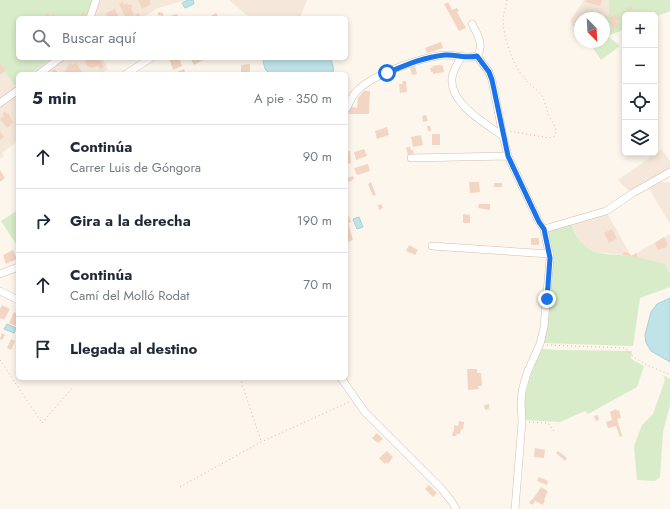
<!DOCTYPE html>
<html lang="es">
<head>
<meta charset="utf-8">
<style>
	:root { --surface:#fff; --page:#f6f6f7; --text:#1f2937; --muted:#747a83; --line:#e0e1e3 }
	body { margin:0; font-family:Jost,sans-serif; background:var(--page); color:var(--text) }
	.controls { position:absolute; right:12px; top:12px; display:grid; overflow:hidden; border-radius:6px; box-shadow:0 2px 6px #0003 }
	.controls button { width:36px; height:36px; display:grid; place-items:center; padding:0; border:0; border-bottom:1px solid var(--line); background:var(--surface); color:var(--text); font:20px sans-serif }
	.compass { position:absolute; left:574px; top:12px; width:36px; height:36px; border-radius:50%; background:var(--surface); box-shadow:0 2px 6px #0003; rotate:156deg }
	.stop { position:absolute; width:12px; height:12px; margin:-9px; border:3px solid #1a73e8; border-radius:50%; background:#fff }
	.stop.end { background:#1a73e8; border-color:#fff; box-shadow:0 1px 4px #0008 }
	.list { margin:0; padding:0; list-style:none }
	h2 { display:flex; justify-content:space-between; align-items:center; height:52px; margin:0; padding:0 16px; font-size:17px }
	h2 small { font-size:13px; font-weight:400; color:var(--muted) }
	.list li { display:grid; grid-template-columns:26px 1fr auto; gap:12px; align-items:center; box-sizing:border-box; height:64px; padding:0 16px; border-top:1px solid var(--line) }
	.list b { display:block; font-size:15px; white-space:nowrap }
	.list p { margin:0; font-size:13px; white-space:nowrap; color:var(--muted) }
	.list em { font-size:13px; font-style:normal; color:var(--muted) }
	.icon { flex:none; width:22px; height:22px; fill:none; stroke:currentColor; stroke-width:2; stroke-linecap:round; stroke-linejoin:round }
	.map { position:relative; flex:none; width:670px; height:509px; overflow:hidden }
	.search { position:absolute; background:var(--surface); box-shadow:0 2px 6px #0003; left:16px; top:16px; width:332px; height:44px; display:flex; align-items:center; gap:10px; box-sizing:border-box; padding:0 14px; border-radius:6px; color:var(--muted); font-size:15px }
	.panel { position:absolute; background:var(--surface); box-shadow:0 2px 6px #0003; left:16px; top:72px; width:332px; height:308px; border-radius:6px }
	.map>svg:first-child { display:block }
	.residential { fill:#f5e8da }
	.green { fill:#d8ecc9 }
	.water { fill:#bfe3e8; stroke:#a5d3da }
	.building { fill:#f3d5c3 }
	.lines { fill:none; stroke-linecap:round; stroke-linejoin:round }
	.street-casing { stroke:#d1beb0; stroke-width:8 }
	.path { stroke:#d9b8a5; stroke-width:1; stroke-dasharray:1 3; stroke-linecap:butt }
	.street { stroke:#fff; stroke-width:7 }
	.route { stroke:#1a73e8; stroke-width:5 }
</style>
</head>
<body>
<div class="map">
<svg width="670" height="509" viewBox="0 0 670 509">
	<rect width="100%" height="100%" fill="#fdf6ec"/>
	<path class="residential" d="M0 0H187L158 8 142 18H18V58H102L108 69 101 74H18V141L2 153 4 156 0 159Z
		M229 0H307L300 18H250Z
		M584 0H609V15L601 18H580V28L575 29 570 21Z
		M662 149 670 162V168L630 192 618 180Z
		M658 182H670V224L648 187Z
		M607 213 631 256 670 234V275L665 264 631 256 597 252 589 249 583 245 578 239 572 223Z"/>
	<path class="green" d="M0 0H92L86 18H18V58H51L30 74H18V83L15 85 5 72 0 75Z
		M609 0H670V11L655 17V15H625V29L608 36 620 46 601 60 589 42H604V18H601L609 15Z
		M18 210V247L1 221Z
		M571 223C575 232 578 241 586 247 598 256 617 254 631 256 643 258 654 261 665 264L670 275V287L640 298 633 346 543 343 546 325 547 234 548 231Z
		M542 349 559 350 632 351 631 359 644 366 637 387 588 414 585 411 560 422 525 420C522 392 531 374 542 349Z
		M663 375 670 379V405L663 432 660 477 655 481 637 480 634 446 642 425 653 414 665 380Z"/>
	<path class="water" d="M188 0H193L194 4 185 8 182 3Z
		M264 58H330C333 64 334 68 333 74H270L265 69 263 61Z
		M359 217 363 227 357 229 353 219Z
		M670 298V362L651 351 646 343 645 335 651 312 657 304Z
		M7 324 16 328 14 333 4 329Z"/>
	<path class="building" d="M138 0H150V5L142 9Z
		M587 0H602L600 6 586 2Z
		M123 2 124 5 127 3 128 5 131 4 133 7 131 8 134 15 126 18 119 4Z
		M448 2 452 10 457 8 459 11 457 12 466 28 459 31 444 4Z
		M631 6 632 9 627 11 626 8Z
		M115 9 119 18H108L106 13Z
		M82 12 86 14 85 18H80Z
		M158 12 163 13V16L158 15Z
		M48 13 50 17 54 14 57 18H41Z
		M138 13 141 17 135 18 136 14Z
		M216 13 219 18H207L211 16Z
		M177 14 179 18H170V16Z
		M618 14 620 19 616 21 618 27 613 29 609 17Z
		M441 42 443 48 427 53 425 48Z
		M88 58H99L104 67 100 70 98 66 91 68 87 66 85 62Z
		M169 58H179L182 66 173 70Z
		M190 58H202L203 60 194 65Z
		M0 63 5 70 0 74Z
		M71 63 73 65 76 63 83 73 81 74H66L64 72 67 69 66 68Z
		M250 64V74H241V65Z
		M440 65 443 66 444 72 433 74V72H431L430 68H433L432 66Z
		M415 66 417 74 412 75 410 67Z
		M55 69 59 74H54L52 71Z
		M184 69 185 72 178 74 177 72Z
		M402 81H406L407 92 400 93 399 84H403Z
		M364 91H370L369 114H348L351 107 357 108 358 98Z
		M5 111 7 114 8 113 13 122 10 124 11 125 7 128 0 119 4 116 2 114Z
		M426 115 428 121 423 122 422 116Z
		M427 126H430L431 131H428Z
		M387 127 389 135 377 139 375 131Z
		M0 131 4 137 0 140Z
		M432 134H440V145H432Z
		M421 135 423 145 413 147 411 137Z
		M406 147H410L411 150H413L414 155H408Z
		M364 149 367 156 356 160 354 152Z
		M346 151H350L351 163 348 164Z
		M368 164 370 171 357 175 354 168Z
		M0 170 5 178 0 182Z
		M346 175 348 178 353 176 354 179 349 182 346 180Z
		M371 182 376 195 373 196 368 184Z
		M469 182H479L480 192 470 193Z
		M494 183H502V187H494Z
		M381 204 383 208 379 210 378 205Z
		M479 204H490V210L478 208Z
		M463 214 470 215V223H463Z
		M349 216 351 222 348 223 353 240 346 243V217Z
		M612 229 617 238 609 243 604 233Z
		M664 237 667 243V247L658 250 655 243Z
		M531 238H539V245H531Z
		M409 245 418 250 415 255 406 251Z
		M13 250 17 259 6 264 3 255Z
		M624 252 629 253 631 256 623 255Z
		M637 253V258L631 256Z
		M2 305 10 309 4 320 1 318 0 320V309Z
		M14 312 18 314V327L9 323Z
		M2 333 5 335 2 340 0 339Z
		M11 339 15 341 11 350 7 348Z
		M467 369H477V373H481L482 386H478L479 389 468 390Z
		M489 404V409L485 410 484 405Z
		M616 409 617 411 619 410 621 418 617 419 622 436 620 437 616 426 608 428 606 422 612 420 610 412Z
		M598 415 599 420 596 421 594 416Z
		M459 421 464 422 463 430 461 429 460 434H457L456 436H452L453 431H454V425L458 426Z
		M377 433 383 439 378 443 372 438Z
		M535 448 545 450 544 458 534 457Z
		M387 451 393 457 388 464 387 462 385 464 379 458Z
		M558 451 567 458 565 461 556 453Z
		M539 477 548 481 547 485 537 481Z
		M429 485 437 493 433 497 425 489Z
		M541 487 548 491 544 500H545L543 505 535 501 533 505 529 503 532 499H533Z"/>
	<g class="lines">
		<g class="street-casing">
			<path id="street" d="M90 18 96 0
				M462 56C458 63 453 70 452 78 449 103 486 124 503 136L508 156
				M477 56 489 72 492 80 503 136
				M39 74 60 58
				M126 74 151 58
				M0 103 18 90
				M346 109C350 103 351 96 357 91 373 74 424 56 447 55 456 55 470 60 478 55 484 45 477 33 472 24
				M411 158 508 156 539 222 544 229
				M432 246 550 254
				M0 274 18 267
				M0 291 18 300
				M341 378 364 411 441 488 452 502 456 509
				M515 509 522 422 521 403 522 391 527 373 540 344 544 327 550 258 544 229 606 211 633 193 670 172"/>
		</g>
		<path class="path" d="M507 0C506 7 503 14 503 21 504 39 511 59 521 74 526 82 536 88 542 96 546 102 546 110 549 116 553 124 558 127 555 136L549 138 510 131
			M547 345 625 348C635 362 655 368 670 375
			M0 360 42 423 73 387
			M240 378 261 441
			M529 422 548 423 554 431
			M180 487 261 442 349 402"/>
		<use href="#street" class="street"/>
	</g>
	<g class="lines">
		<path class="route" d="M387 73C406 65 424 57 445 55 455 54 467 59 477 56L489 72 492 80 508 156 539 222 544 229 550 258 547 299"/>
	</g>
</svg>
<div class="controls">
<button>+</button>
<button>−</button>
<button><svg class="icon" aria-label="locate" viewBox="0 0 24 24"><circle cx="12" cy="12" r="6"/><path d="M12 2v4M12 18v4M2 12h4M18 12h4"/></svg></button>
<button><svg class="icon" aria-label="layers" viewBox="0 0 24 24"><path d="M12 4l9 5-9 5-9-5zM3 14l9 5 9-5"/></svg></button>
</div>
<svg class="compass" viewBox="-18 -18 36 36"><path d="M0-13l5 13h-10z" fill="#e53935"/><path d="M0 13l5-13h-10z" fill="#747a83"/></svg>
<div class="stop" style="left:387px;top:73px"></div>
<div class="stop end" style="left:547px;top:299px"></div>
<div class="search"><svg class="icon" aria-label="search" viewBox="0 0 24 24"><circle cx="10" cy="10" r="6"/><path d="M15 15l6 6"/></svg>Buscar aquí</div>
<section class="panel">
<h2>5 min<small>A pie · 350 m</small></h2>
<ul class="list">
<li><svg class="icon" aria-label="ahead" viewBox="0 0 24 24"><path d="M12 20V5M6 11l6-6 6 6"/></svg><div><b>Continúa</b><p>Carrer Luis de Góngora</p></div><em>90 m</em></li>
<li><svg class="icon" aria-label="right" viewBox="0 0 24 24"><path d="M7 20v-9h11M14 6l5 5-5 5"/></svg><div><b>Gira a la derecha</b></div><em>190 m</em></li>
<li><svg class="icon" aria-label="ahead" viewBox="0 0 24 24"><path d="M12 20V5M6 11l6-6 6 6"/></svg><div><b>Continúa</b><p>Camí del Molló Rodat</p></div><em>70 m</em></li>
<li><svg class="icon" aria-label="arrive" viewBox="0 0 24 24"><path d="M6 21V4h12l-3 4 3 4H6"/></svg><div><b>Llegada al destino</b></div></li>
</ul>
</section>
</div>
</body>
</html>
